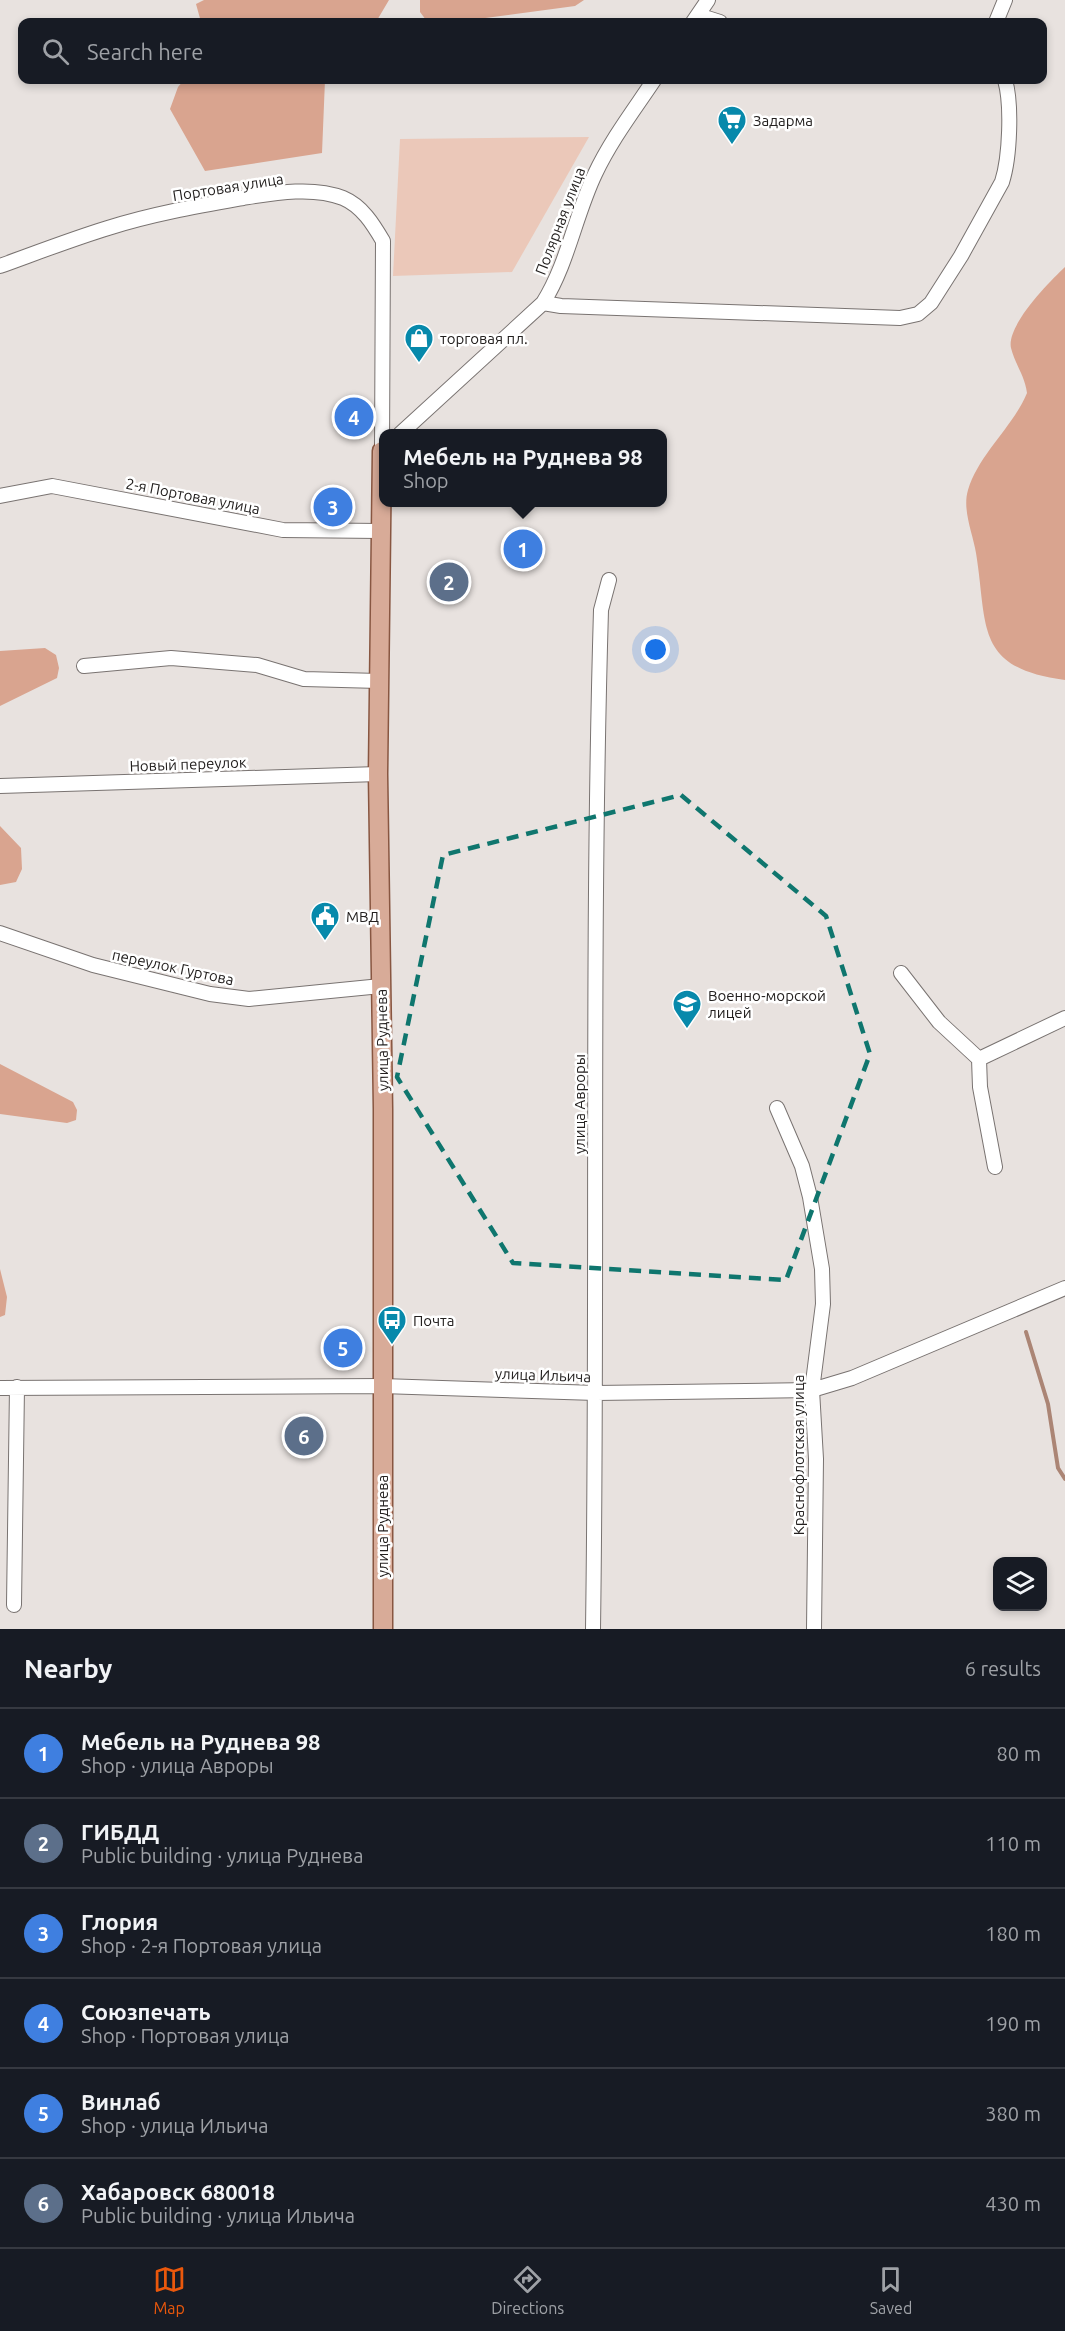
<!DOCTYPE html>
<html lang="en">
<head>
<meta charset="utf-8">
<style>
	:root { --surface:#171b24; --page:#20242c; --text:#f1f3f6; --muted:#9ea1a6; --line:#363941; --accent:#ea580c }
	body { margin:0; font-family:Ubuntu,sans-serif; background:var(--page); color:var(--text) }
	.controls { position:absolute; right:18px; bottom:18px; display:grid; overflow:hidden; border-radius:12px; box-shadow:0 3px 9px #0003 }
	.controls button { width:54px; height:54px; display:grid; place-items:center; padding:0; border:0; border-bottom:2px solid var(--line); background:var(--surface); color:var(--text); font:30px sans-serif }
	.you { position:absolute; left:656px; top:650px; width:21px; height:21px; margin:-15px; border:4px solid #fff; border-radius:50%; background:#1a73e8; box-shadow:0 0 0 9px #1a73e833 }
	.badge { display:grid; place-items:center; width:39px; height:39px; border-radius:50%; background:var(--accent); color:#fff; font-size:20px; font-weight:700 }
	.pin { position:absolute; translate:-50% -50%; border:3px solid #fff; box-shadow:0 2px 6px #0006 }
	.popup { position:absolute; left:379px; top:429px; width:288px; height:78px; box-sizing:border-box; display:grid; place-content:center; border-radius:12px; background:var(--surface); filter:drop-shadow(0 2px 4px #0005); font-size:20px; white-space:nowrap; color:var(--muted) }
	.popup b { font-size:22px; color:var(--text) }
	.popup::after { content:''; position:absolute; left:50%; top:100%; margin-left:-12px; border:12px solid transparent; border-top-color:var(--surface) }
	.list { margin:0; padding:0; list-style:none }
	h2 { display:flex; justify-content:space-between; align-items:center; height:78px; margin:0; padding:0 24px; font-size:26px }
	h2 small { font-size:20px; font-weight:400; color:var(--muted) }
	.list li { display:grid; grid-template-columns:39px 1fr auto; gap:18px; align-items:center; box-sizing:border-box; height:90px; padding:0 24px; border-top:2px solid var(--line) }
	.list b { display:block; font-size:22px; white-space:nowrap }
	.list p { margin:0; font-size:20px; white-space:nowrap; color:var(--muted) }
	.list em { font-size:20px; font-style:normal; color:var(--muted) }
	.icon { flex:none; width:33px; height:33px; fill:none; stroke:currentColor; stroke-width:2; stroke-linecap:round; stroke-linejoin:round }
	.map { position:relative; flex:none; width:1065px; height:1629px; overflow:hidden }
	.search { position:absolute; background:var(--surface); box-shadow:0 3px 9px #0003; left:18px; right:18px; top:18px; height:66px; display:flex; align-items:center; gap:15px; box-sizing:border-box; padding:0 21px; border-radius:12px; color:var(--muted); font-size:22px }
	.sheet { height:618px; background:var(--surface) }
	nav { display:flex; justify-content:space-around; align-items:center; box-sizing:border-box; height:84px; border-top:2px solid var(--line); background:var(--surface); font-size:16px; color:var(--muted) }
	nav a { display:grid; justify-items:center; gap:3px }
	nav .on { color:var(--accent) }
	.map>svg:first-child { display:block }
	.green { fill:#ebc8b9 }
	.forest { fill:#d9a48f }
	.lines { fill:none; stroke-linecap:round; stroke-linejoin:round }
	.stream { stroke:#ab8575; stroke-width:4 }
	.minor-casing { stroke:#797371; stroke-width:16 }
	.major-casing { stroke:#885641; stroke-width:21 }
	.minor { stroke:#fff; stroke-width:14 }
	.major { stroke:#d8ab98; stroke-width:18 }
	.marked { fill:none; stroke:#0f766e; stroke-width:4.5; stroke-dasharray:12 8; stroke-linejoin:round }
	.labels { text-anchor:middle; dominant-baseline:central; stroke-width:5; stroke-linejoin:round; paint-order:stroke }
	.poi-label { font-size:15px; fill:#242120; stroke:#fff; text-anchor:start }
	.street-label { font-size:15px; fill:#242120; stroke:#fff }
</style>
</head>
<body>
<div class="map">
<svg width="1065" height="1629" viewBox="0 0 1065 1629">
	<rect width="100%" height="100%" fill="#e8e2df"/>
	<path class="green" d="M589 137 512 272 393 276 400 139Z"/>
	<path class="forest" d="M204 0H389L376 22H201L196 4Z
		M420 0H584L575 6 455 22 426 20 420 12Z
		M184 80H325L322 153 205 171 170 109 178 87Z
		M1065 267V680C974 668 988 626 976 553 973 534 962 510 968 490 979 454 1013 427 1027 393 1025 376 1015 364 1011 348 1006 326 1049 282 1065 267Z
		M45 648 56 655 59 668 57 678 0 706V651Z
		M0 826 21 848 22 869 16 882 0 885Z
		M0 1064 73 1102 77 1110 76 1120 67 1123 0 1114Z
		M0 1269 7 1297 5 1315 0 1317Z"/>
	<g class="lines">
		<path class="stream" d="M1026 1332 1048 1404 1058 1468 1065 1479"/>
		<g class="minor-casing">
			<path id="minor" d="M698 15 720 22
				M693 22 708 0
				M996 22 1005 0
				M0 266C36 253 72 239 108 228 152 214 198 206 243 198 274 193 313 186 343 198 362 206 373 224 383 241L382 451
				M543 303 561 306 900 318 918 314 931 303 961 256 1002 182C1010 157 1012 104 1005 80
				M400 434 543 303C568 263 575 216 595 174 611 140 634 110 654 80
				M0 496 52 486 283 530 380 531
				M84 666 171 658 257 665 304 679 379 681
				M0 786 378 774
				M0 933 93 965 210 994 249 999 381 986
				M901 973 939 1022 979 1059 980 1087 995 1167
				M979 1059 1065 1018
				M777 1108 802 1166 810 1197 822 1269 823 1304 812 1390 816 1459 814 1629
				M0 1388 382 1386 596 1393 812 1390 852 1378 1065 1288
				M14 1605 17 1387
				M593 1629C598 1289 591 950 601 610L609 580"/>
		</g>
		<g class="major-casing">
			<path id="major" d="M382 451 378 774 383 1109V1629"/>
		</g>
		<use href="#minor" class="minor"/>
		<use href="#major" class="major"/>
	</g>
	<path class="marked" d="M681 795 826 916 870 1054 786 1280 513 1263 397 1077 443 855Z"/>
	<defs>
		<g id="supermarket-pin" transform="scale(1.5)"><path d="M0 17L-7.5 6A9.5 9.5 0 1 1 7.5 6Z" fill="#0789ab" stroke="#fff"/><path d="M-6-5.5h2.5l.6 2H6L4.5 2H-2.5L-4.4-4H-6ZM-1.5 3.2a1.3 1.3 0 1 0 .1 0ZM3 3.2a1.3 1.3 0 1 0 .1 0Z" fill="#fff"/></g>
		<g id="shop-pin" transform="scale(1.5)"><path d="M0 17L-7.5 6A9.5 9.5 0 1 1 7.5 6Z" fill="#0789ab" stroke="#fff"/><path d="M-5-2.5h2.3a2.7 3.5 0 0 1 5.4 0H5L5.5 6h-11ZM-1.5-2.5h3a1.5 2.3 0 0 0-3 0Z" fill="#fff"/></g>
		<g id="civic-pin" transform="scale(1.5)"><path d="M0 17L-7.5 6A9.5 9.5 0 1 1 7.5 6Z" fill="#0789ab" stroke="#fff"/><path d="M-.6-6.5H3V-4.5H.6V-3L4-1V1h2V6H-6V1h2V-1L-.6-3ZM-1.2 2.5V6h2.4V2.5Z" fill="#fff"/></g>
		<g id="school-pin" transform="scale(1.5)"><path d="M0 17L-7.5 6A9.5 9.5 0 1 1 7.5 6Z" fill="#0789ab" stroke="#fff"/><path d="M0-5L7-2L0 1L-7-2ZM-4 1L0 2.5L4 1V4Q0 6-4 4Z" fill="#fff"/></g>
		<g id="bus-pin" transform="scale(1.5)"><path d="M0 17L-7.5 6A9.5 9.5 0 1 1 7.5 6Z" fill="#0789ab" stroke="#fff"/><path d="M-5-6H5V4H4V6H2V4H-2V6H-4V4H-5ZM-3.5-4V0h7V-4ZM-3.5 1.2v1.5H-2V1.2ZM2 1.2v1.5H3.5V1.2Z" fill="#fff"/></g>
	</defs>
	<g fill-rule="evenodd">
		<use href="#supermarket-pin" x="732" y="120"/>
		<use href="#shop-pin" x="419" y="338"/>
		<use href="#civic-pin" x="325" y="916"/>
		<use href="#school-pin" x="687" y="1004"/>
		<use href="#bus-pin" x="392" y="1320"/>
	</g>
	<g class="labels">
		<g class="poi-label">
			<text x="753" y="120">Задарма</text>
			<text x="440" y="338">торговая пл.</text>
			<text x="346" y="916">МВД</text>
			<text x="708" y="995">Военно-морской<tspan x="708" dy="17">лицей</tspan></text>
			<text x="413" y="1320">Почта</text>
		</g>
		<g class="street-label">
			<text transform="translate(228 187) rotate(-9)">Портовая улица</text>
			<text transform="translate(560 221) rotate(-69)">Полярная улица</text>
			<text transform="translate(193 496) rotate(11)">2-я Портовая улица</text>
			<text transform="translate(188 764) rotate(-2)">Новый переулок</text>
			<text transform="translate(173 967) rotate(12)">переулок Гуртова</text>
			<text transform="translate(382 1040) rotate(-91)">улица Руднева</text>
			<text transform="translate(579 1104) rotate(-90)">улица Авроры</text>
			<text transform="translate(543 1375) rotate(2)">улица Ильича</text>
			<text transform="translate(798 1455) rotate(-90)">Краснофлотская улица</text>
			<text transform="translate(382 1526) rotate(-90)">улица Руднева</text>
		</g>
	</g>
</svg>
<div class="controls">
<button><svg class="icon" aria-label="layers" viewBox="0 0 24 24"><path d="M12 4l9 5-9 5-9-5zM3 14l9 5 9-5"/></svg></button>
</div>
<div class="you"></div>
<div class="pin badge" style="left:523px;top:549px;background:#3f7fe0">1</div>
<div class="popup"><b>Мебель на Руднева 98</b>Shop</div>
<div class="pin badge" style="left:449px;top:582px;background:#5c6f8a">2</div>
<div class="pin badge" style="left:333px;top:507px;background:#3f7fe0">3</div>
<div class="pin badge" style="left:354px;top:417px;background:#3f7fe0">4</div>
<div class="pin badge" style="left:343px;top:1348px;background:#3f7fe0">5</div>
<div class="pin badge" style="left:304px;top:1436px;background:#5c6f8a">6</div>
<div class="search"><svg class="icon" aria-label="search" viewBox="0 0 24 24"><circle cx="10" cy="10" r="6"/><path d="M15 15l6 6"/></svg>Search here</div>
</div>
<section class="sheet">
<h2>Nearby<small>6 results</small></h2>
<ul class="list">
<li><span class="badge" style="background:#3f7fe0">1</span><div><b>Мебель на Руднева 98</b><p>Shop · улица Авроры</p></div><em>80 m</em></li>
<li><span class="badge" style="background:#5c6f8a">2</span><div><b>ГИБДД</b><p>Public building · улица Руднева</p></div><em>110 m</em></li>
<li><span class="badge" style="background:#3f7fe0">3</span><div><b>Глория</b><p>Shop · 2-я Портовая улица</p></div><em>180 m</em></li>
<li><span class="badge" style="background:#3f7fe0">4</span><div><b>Союзпечать</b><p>Shop · Портовая улица</p></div><em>190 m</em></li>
<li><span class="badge" style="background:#3f7fe0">5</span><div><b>Винлаб</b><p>Shop · улица Ильича</p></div><em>380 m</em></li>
<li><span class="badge" style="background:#5c6f8a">6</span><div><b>Хабаровск 680018</b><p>Public building · улица Ильича</p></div><em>430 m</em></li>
</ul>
</section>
<nav>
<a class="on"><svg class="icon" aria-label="map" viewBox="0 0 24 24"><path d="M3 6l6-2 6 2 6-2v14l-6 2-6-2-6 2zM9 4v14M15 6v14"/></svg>Map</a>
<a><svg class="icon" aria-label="directions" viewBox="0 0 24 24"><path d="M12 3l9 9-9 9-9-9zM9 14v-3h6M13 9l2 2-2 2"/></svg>Directions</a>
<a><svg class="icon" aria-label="saved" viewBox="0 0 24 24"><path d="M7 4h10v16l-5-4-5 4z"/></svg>Saved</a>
</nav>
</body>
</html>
